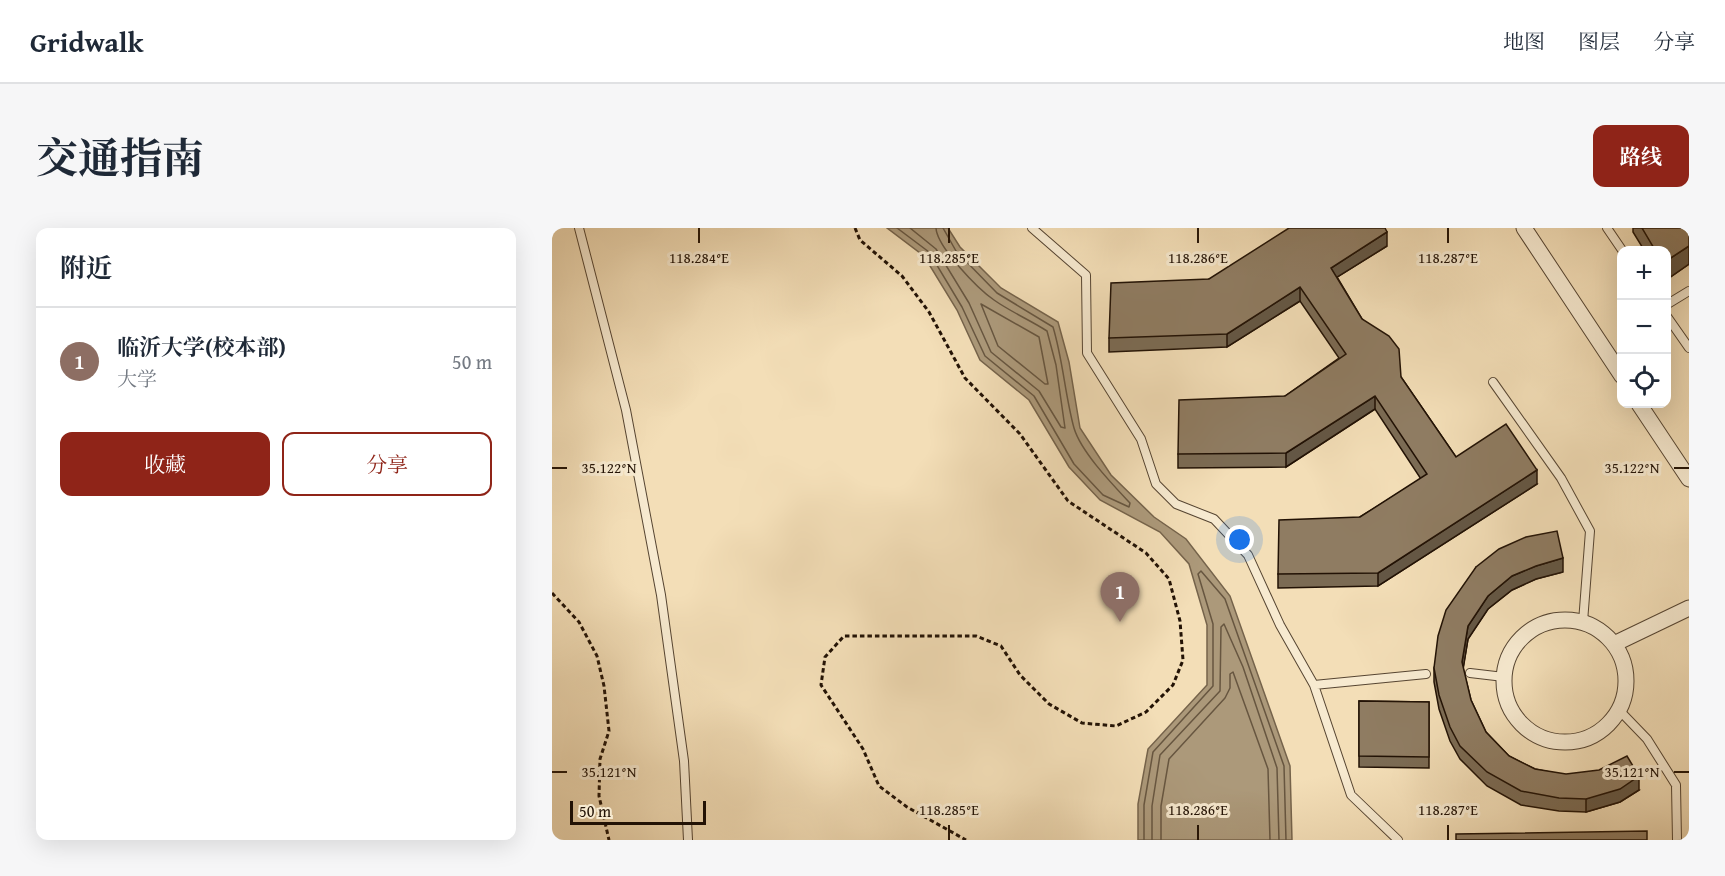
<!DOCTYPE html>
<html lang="zh">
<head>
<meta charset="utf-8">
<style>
	:root { --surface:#fff; --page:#f6f6f7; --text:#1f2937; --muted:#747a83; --line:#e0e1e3; --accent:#8f2418 }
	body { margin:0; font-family:"Gentium Book Plus","Noto Serif SC",serif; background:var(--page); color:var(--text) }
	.controls { position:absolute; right:18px; top:18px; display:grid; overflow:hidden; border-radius:12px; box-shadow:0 6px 24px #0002 }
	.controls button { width:54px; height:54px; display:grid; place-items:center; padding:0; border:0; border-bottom:2px solid var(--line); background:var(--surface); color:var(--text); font:30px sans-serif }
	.scale { position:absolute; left:18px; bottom:15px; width:136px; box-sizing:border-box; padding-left:6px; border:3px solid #221205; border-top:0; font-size:16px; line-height:21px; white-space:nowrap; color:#221205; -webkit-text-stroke:4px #f7ead0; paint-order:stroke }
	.you { position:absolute; left:688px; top:312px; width:21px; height:21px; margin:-15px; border:4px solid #fff; border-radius:50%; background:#1a73e8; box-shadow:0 0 0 9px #1a73e833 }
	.badge { display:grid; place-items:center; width:39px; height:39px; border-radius:50%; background:var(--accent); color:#fff; font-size:20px; font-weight:700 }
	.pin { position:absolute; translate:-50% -50px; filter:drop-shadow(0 2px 3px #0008) }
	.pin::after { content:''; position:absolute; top:32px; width:21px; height:18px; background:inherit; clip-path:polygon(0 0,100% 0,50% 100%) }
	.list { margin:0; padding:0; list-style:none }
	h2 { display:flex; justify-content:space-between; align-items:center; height:78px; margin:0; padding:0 24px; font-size:26px }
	h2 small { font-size:20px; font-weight:400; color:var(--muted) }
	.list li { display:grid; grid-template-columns:39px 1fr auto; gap:18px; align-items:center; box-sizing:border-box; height:108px; padding:0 24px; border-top:2px solid var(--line) }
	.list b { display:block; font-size:22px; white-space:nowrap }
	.list p { margin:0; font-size:20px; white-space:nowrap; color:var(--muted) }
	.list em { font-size:20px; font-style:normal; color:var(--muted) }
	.actions { display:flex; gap:12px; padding:18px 24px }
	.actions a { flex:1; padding:14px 0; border:2px solid var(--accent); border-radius:12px; text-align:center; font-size:21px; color:var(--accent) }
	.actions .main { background:var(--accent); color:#fff }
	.icon { flex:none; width:33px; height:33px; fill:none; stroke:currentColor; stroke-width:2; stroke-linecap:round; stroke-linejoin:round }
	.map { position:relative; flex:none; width:1137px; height:612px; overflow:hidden; border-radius:12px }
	header { display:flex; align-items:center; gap:36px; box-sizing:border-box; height:84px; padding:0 30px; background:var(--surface); border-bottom:2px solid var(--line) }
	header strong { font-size:28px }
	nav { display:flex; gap:33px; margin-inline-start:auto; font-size:21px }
	.intro { display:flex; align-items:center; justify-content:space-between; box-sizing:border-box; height:144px; padding:0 36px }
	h1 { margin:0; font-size:42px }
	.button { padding:15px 27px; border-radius:12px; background:var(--accent); color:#fff; font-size:21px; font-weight:700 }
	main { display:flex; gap:36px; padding:0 36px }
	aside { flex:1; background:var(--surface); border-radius:12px; box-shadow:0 6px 24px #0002 }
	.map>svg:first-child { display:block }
	.water { fill:#ac997a; stroke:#75634b; stroke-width:1.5 }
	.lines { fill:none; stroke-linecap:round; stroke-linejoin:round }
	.shore { stroke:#675640; stroke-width:1.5 }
	.service-casing { stroke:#564532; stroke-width:10 }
	.minor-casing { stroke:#564532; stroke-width:17 }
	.path { stroke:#221205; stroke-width:3; stroke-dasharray:4.5 3; stroke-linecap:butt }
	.service { stroke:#f7ead0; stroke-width:8 }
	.minor { stroke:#f7ead0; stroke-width:15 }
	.wall { fill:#7b6b54; stroke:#221205; stroke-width:1.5 }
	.shaded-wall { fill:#645745; stroke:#221205; stroke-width:1.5 }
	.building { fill:#8f7c62; stroke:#221205; stroke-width:1.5 }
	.ticks { fill:none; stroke:#221205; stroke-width:2 }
	.ticks-label { font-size:15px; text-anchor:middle; fill:#221205; stroke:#f7ead0; stroke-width:6; stroke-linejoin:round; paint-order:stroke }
</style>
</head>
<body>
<header>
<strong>Gridwalk</strong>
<nav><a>地图</a><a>图层</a><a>分享</a></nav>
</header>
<div class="intro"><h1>交通指南</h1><a class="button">路线</a></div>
<main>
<aside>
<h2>附近<small></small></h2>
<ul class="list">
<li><span class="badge" style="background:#8d6e63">1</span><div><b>临沂大学(校本部)</b><p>大学</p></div><em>50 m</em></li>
</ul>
<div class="actions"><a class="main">收藏</a><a>分享</a></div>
</aside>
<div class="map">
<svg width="1137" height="612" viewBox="0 0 1137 612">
	<rect width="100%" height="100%" fill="#f3deb7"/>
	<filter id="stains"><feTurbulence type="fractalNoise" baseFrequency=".00333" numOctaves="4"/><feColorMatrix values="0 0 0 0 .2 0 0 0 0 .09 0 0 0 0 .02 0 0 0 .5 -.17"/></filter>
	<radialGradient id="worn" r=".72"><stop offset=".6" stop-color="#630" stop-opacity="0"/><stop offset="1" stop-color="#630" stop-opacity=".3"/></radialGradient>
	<path class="water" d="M335 0H396L408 19 449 60 506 94 517 134 528 200 559 247 602 289 634 311 678 368 738 538 740 612H586V576L596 521 655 457V397L637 336 608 304 548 272 517 239 477 172 428 132 405 82 372 28Z"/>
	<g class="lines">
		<path class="shore" d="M345 0 377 24 410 79 433 128 482 168 522 236 551 267 577 279 578 275C561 257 529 224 522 200 513 167 511 132 501 99L445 65 404 23 391 0
			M358 0 384 21 417 75 439 124 487 163 509 199 513 200 504 137 495 103C478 92 459 84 442 72 426 61 385 19 384 0
			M429 76 487 109 496 156H493L446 118Z
			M592 612V577L601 524 661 458V396L646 346 649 343 673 371 732 538 734 612
			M600 612V578L608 527 668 463 669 399 672 396 691 439 725 540 727 612
			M609 612V578L617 531 673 470 678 460V446L681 444 716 541 718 612"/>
		<g class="service-casing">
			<path id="service" d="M27 0 74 182 109 367 132 533 136 612
				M480 0 534 47 535 125 589 211 604 256 624 276 662 291 696 327 728 397 762 457 799 567 846 612
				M1055 0 1070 22
				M1114 77 1137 63
				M1114 87 1137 120
				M941 154 1009 250 1038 303 1031 394
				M918 445 952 449
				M762 457 874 446
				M1067 482 1095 511 1124 557 1125 612"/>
		</g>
		<g class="minor-casing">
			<path id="minor" d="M972 0 1070 148
				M1087 176 1137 251
				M952 453a61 61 0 1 1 122 0a61 61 0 1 1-122 0Z
				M1062 416 1137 380"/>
		</g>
		<path class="path" d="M303 0 308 12 350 48 377 84 413 150 468 206 516 273 594 325 617 351 628 393 631 432 621 457 594 484 564 498 530 495 497 476 468 447 449 418 424 408H292L273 429 269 457 311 521 327 558 355 579 414 612
			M0 365 27 394 45 428 52 458 57 503 48 531 47 568 57 612"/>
		<use href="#service" class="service"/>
		<use href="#minor" class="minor"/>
	</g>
	<path class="wall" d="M1081 0H1137V36L1114 52V22H1092L1081 4Z
		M835 18 785 49 810 91 849 149 904 229 985 256 826 358 726 360V346L808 289 869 251 823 181 734 239 626 240V226L733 168 787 130 748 73 675 119 557 124V110L657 51Z
		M924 339 1011 344 984 351 960 362 936 381 916 411 911 440 919 472 934 504 957 528 983 541 1087 562 1068 574 1034 584 1007 583 969 577 935 558 908 531 898 513 887 481 882 454V440Z
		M807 473 877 474V540L807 539Z"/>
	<path class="shaded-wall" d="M835 4V18L779 53V40Z
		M1137 18V36L1114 52V33Z
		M748 59V73L675 119V106Z
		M823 168V181L734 239V225Z
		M985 242V256L826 358V345Z
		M1011 330V344L984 351 960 362 936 381 916 411 910 448V434L916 398 936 368 960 348 984 338Z
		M1087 548V562L1068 574 1034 584V571Z"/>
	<path class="building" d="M737 0H833L835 4 779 40 810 91 837 108 847 121 849 149 904 229 954 196 985 242 826 345 726 346 727 292 808 289 875 246 823 168 734 225 626 226 627 172 733 168 794 126 748 59 675 106 557 110 559 55 657 51Z
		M1090 0H1137V18L1114 33V22H1103Z
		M1005 303 1011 330 984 338 960 348 936 368 916 398 910 434 919 472 934 504 957 528 983 541 1014 546 1047 542 1075 528 1087 548 1068 561 1034 571 1007 570 969 563 935 544 908 518 898 499 887 467 882 440 886 408 894 382 924 339 947 321 974 309Z
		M807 473 877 474V529L807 528Z
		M1095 603V612H904V606Z"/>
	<path class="ticks" d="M147 0V15M397 0V15M646 0V15M896 0V15M0 240H15M1122 240H1137M0 544H15M1122 544H1137M397 597V612M646 597V612M896 597V612"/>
	<g class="ticks-label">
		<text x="147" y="35">118.284°E</text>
		<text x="397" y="35">118.285°E</text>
		<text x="646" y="35">118.286°E</text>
		<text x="896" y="35">118.287°E</text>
		<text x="57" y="245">35.122°N</text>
		<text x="1080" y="245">35.122°N</text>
		<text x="57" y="549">35.121°N</text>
		<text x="1080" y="549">35.121°N</text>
		<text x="397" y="587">118.285°E</text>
		<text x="646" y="587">118.286°E</text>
		<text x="896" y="587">118.287°E</text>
	</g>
	<rect width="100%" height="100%" filter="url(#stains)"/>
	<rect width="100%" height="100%" fill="url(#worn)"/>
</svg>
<div class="controls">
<button>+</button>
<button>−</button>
<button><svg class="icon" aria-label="locate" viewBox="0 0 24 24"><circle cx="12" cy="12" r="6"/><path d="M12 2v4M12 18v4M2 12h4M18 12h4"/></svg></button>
</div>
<div class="scale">50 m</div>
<div class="you"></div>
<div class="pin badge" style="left:568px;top:394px;background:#8d6e63">1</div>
</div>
</main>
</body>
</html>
